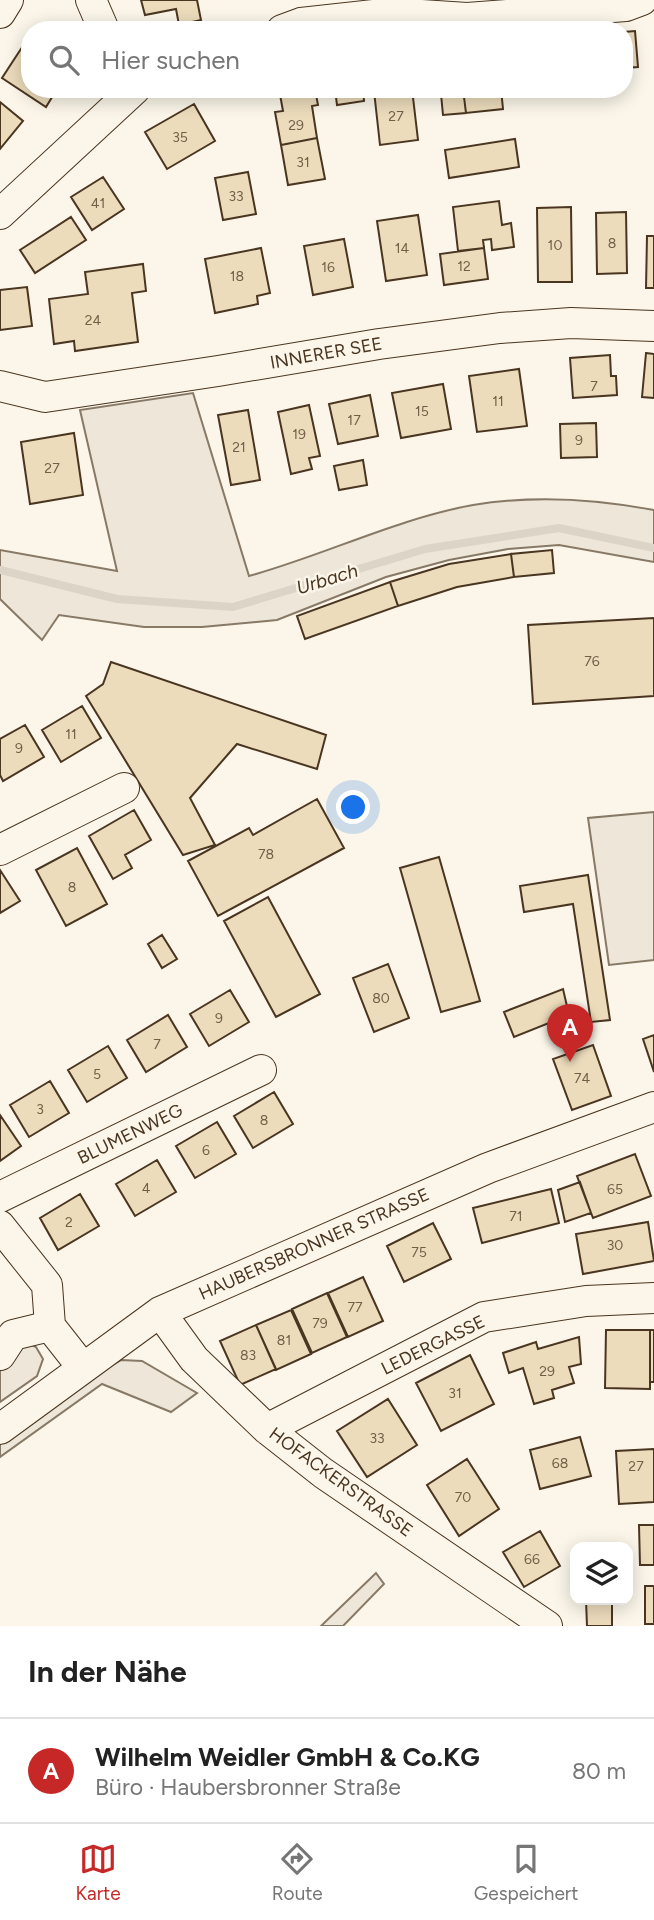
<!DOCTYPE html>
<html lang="de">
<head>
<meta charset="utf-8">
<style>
	:root { --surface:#fff; --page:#f6f6f6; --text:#222; --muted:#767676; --line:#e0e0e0; --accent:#c62828 }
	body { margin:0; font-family:Figtree,sans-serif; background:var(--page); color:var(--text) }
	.controls { position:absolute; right:21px; bottom:21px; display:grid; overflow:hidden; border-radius:14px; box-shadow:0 4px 18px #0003 }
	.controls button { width:63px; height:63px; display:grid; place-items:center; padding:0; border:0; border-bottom:2px solid var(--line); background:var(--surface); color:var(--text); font:35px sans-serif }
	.you { position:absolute; left:354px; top:808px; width:24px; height:24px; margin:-18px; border:5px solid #fff; border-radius:50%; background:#1a73e8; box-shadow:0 0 0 10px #1a73e833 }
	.badge { display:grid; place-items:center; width:46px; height:46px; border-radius:50%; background:var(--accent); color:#fff; font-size:23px; font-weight:700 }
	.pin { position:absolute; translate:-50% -58px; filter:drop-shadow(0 2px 4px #0008) }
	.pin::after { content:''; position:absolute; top:37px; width:24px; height:21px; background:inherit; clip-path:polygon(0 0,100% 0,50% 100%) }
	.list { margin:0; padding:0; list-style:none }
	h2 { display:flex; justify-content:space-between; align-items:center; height:91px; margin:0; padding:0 28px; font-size:30px }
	h2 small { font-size:23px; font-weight:400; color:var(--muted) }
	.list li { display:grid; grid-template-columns:46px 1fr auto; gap:21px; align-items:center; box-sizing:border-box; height:105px; padding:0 28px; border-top:2px solid var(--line) }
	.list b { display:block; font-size:26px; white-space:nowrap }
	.list p { margin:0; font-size:23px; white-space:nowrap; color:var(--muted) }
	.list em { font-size:23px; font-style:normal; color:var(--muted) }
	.icon { flex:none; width:38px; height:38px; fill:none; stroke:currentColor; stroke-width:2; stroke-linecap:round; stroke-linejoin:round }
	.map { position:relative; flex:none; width:654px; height:1626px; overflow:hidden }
	.search { position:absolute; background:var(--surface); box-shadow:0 4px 18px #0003; left:21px; right:21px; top:21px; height:77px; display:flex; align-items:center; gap:18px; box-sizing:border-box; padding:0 24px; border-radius:28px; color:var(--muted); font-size:26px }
	.sheet { height:196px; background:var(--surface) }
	nav { display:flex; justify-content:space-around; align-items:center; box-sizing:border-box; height:98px; border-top:2px solid var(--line); background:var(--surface); font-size:19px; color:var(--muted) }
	nav a { display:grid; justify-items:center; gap:4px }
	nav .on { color:var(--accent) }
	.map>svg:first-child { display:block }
	.green { fill:#ede6d9; stroke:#887966; stroke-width:2 }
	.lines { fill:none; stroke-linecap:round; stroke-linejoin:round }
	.stream { stroke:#dcd4c6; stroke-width:8 }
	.building { fill:#ecdcbc; stroke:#4a3520; stroke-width:2 }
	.minor-casing { stroke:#4a3520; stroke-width:32 }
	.minor { stroke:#fbf6e9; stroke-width:30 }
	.labels { text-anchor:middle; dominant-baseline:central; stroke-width:5; stroke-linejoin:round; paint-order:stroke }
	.number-label { font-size:14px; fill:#725f47 }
	.street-label { font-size:18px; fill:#4a3520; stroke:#fbf6e9 }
	.water-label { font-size:19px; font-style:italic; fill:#4a3520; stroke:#fbf6e9 }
</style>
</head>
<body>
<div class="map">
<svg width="654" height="1626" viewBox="0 0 654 1626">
	<rect width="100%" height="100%" fill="#fbf6e9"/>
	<path class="green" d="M193 393 249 576C325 555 396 519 473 505 532 495 596 499 654 510V562L559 545 508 549 449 560 386 577 277 620 202 627H144L59 615 42 640 0 599V550L117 571 80 410Z
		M654 812V960L609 965 588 818Z
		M21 1340 36 1347 43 1359 37 1376 0 1402V1365Z
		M121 1360 142 1361 197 1393 171 1412 102 1384 0 1457V1439L83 1381Z
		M376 1573 384 1584 343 1626H321Z"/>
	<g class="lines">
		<path class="stream" d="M0 570 117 599 233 607 425 549 559 528 654 548"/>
	</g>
	<path class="building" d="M141 0H197L201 20 179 25 176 9 145 15Z
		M635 31 638 67 624 68V32Z
		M30 35V89H57L46 107 2 78Z
		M279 89H315L318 105 312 106 317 138 281 145 275 112 283 111Z
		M335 89H363L364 101 337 105Z
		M391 89H412L418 140 380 145 374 91Z
		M432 89H463L466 113 443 115 441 94 432 95Z
		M463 89H501L503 109 466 113Z
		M525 89H560L526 93Z
		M0 102 23 121 0 149Z
		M194 104 215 141 167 169 145 132Z
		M317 138 325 179 288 185 281 145Z
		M515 139 519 167 449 178 445 150Z
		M248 172 256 214 223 220 215 178Z
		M103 177 124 209 92 230 71 197Z
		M499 201 502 225 511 223 514 247 492 250 491 239 483 240 484 248 458 251 453 207Z
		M571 207 572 282H538L537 208Z
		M626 212 627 273 597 274 596 213Z
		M418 215 427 275 386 281 377 221Z
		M71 217 86 240 35 273 20 250Z
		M647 236H654V288H646Z
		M344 239 353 287 313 295 304 246Z
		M261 248 270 293 257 296 258 304 215 313 205 259Z
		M484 248 488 279 444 285 440 254Z
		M143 264 146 291 132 293 138 342 75 351 74 341 54 344 49 299 88 294 85 272Z
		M27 287 32 326 0 330V290Z
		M646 353 654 354V398L642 397Z
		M610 355 611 376H616L617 395 573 398 570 358Z
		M519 369 527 426 477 432 469 376Z
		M443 384 451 429 401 438 392 393Z
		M370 395 378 436 338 444 329 404Z
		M309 405 320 456 309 458 312 469 291 474 278 412Z
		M248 410 260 480 231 485 218 415Z
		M596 423 597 457 561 458 560 424Z
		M74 433 83 495 30 504 21 442Z
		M363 460 367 485 339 490 334 466Z
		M552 550 554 573 514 577 511 554Z
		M511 554 514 577 457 587 398 606 390 582 449 564Z
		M390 582 398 606 305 639 297 616Z
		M654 618V696L533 704 528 625Z
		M111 662 326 735 317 769 237 744 190 798 215 845 183 855 86 696 103 684Z
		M82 706 101 738 61 762 42 730Z
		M25 725 44 757 3 781 0 775V739Z
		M317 799 344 848 218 916 188 861 249 828 253 835Z
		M134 810 151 840 125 855 132 868 113 879 89 836Z
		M77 848 107 904 66 926 36 870Z
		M439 857 480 1001 441 1012 400 868Z
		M0 870 20 901 0 913Z
		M588 875 610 1020 591 1022 573 904 524 912 520 886Z
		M268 897 320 994 276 1017 224 921Z
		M162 935 177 959 162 968 148 944Z
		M388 964 409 1018 374 1032 353 978Z
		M563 989 569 1015 514 1037 504 1012Z
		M230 990 249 1022 209 1046 190 1014Z
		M168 1015 187 1047 146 1072 127 1040Z
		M654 1035V1072L643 1039Z
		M593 1045 611 1096 572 1110 553 1059Z
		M108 1046 127 1078 87 1102 68 1070Z
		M50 1081 69 1113 29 1137 10 1105Z
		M274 1092 293 1124 253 1148 234 1116Z
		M0 1115 21 1146 0 1161Z
		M217 1122 236 1154 195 1178 176 1146Z
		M635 1154 651 1196 593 1218 577 1176Z
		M157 1160 176 1192 135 1216 116 1184Z
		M580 1182 591 1213 565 1222 558 1190Z
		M551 1189 559 1223 482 1243 473 1208Z
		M80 1194 99 1226 58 1250 40 1218Z
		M648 1222 654 1261 583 1274 576 1234Z
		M433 1223 451 1259 404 1282 387 1246Z
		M363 1277 383 1321 348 1337 328 1293Z
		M327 1293 347 1337 312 1353 292 1309Z
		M291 1310 311 1354 276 1370 256 1325Z
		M256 1325 276 1369 240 1385 220 1341Z
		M606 1330H650V1389L605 1388Z
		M650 1330H654V1382H650Z
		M579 1337 581 1364 569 1367 574 1383 552 1390 554 1398 534 1404 523 1368 509 1373 503 1353 536 1342 538 1349Z
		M470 1355 494 1404 441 1431 416 1383Z
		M388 1399 417 1445 367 1477 337 1431Z
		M580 1437 591 1476 540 1489 530 1450Z
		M654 1449V1502L619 1504 616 1451Z
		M467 1459 499 1509 459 1536 427 1485Z
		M639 1525H654V1565H640Z
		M540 1531 560 1566 524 1587 503 1552Z
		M645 1586H654V1624H645Z
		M586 1600H612V1626H587Z"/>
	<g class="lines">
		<g class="minor-casing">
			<path id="minor" d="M91 0 104 30
				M0 13 8 0
				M282 30 301 23 391 13 467 18 626 6 642 0
				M0 214 135 89
				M0 386 45 397 218 371 379 344 500 328 571 323 654 326
				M0 850 124 788
				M0 1197 261 1070
				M0 1226 47 1285 50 1326 83 1368
				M160 1312 194 1359 267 1429 323 1473 547 1626
				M0 1355 13 1335 50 1326
				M0 1429 160 1312 488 1168 654 1107
				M267 1429 484 1317 586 1301 654 1298"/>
		</g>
		<use href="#minor" class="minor"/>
	</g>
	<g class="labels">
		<g class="number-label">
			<text x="396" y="116">27</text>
			<text x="296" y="125">29</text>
			<text x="180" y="137">35</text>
			<text x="303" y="162">31</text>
			<text x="236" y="196">33</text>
			<text x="98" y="203">41</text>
			<text x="612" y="243">8</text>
			<text x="555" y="245">10</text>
			<text x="402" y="248">14</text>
			<text x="464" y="266">12</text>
			<text x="328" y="267">16</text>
			<text x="237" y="276">18</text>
			<text x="93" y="320">24</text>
			<text x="594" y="386">7</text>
			<text x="498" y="401">11</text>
			<text x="422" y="411">15</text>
			<text x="354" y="420">17</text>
			<text x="299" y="434">19</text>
			<text x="579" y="440">9</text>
			<text x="239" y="447">21</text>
			<text x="52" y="468">27</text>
			<text x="592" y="661">76</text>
			<text x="71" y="734">11</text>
			<text x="19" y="748">9</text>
			<text x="266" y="854">78</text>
			<text x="72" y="887">8</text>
			<text x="381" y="998">80</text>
			<text x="219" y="1018">9</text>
			<text x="157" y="1044">7</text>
			<text x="97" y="1074">5</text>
			<text x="582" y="1078">74</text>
			<text x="40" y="1109">3</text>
			<text x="264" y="1120">8</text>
			<text x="206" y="1150">6</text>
			<text x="146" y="1188">4</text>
			<text x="615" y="1189">65</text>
			<text x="516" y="1216">71</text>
			<text x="69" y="1222">2</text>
			<text x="615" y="1245">30</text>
			<text x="419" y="1252">75</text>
			<text x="355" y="1307">77</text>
			<text x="320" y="1323">79</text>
			<text x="284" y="1340">81</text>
			<text x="248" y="1355">83</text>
			<text x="547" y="1371">29</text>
			<text x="455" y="1393">31</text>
			<text x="377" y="1438">33</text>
			<text x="560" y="1463">68</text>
			<text x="636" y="1466">27</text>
			<text x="463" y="1497">70</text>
			<text x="532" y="1559">66</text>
		</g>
		<g class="street-label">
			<text transform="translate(326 353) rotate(-10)">INNERER SEE</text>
			<text transform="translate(130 1134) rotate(-26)">BLUMENWEG</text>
			<text transform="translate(314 1244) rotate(-24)">HAUBERSBRONNER STRASSE</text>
			<text transform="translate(433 1345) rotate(-26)">LEDERGASSE</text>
			<text transform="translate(341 1482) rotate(36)">HOFACKERSTRASSE</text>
		</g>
		<g class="water-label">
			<text transform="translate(327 579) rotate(-17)">Urbach</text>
		</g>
	</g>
</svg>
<div class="controls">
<button><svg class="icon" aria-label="layers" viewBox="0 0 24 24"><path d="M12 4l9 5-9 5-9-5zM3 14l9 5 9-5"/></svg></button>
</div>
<div class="you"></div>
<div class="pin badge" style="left:570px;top:1062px">A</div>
<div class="search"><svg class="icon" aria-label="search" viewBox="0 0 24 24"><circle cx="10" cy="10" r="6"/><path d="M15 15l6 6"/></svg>Hier suchen</div>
</div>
<section class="sheet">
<h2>In der Nähe<small></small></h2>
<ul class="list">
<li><span class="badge">A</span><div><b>Wilhelm Weidler GmbH &amp; Co.KG</b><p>Büro · Haubersbronner Straße</p></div><em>80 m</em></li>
</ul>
</section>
<nav>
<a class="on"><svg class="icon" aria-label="map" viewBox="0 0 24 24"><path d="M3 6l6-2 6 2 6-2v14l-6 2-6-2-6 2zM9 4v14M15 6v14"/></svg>Karte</a>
<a><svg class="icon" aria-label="directions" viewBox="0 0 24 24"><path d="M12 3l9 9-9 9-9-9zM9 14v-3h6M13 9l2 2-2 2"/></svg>Route</a>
<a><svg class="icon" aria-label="saved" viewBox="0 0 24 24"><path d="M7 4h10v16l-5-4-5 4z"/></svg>Gespeichert</a>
</nav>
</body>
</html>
